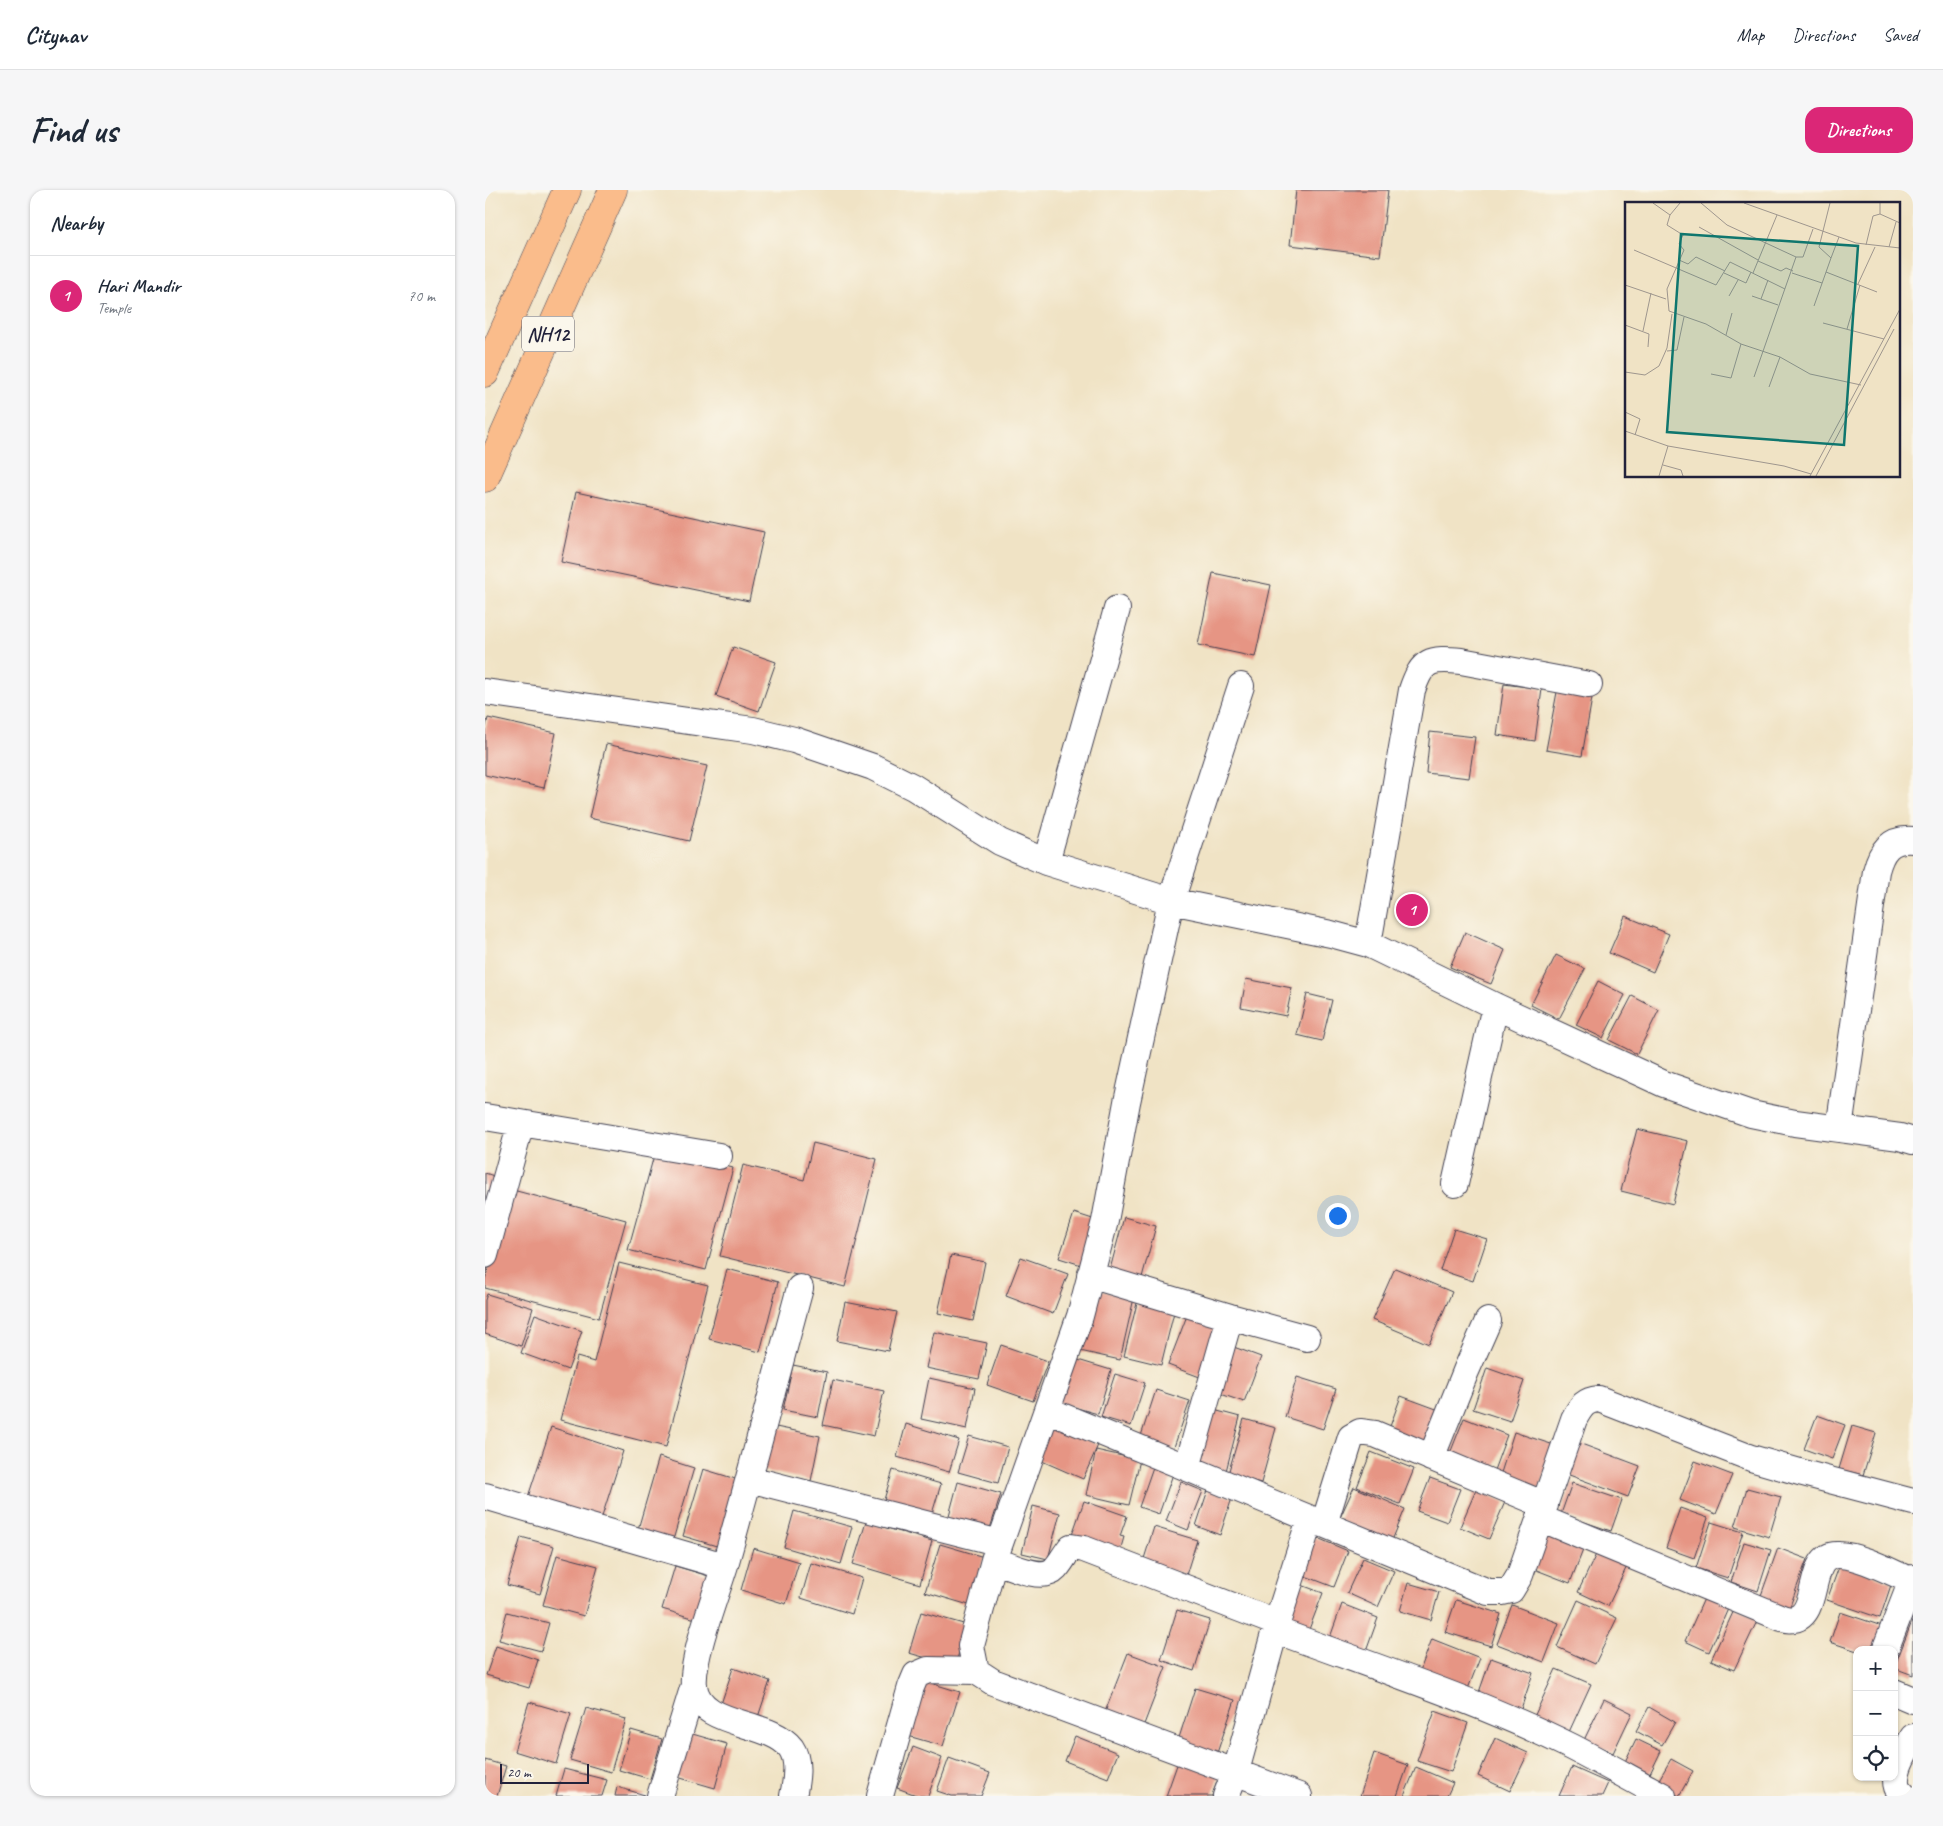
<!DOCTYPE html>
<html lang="en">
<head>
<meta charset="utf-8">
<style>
	:root { --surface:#fff; --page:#f6f6f7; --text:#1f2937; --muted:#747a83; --line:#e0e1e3; --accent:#db2777 }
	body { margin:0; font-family:Caveat,sans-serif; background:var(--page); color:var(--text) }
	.controls { position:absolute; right:15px; bottom:15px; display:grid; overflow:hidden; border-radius:10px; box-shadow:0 1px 4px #0004 }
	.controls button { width:45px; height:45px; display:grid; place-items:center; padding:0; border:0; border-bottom:1px solid var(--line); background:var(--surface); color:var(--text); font:25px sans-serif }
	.scale { position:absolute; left:15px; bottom:12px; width:89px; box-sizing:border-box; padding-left:5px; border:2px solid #22223b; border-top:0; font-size:14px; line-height:18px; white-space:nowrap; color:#22223b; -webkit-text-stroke:4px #fbf7ec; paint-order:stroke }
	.you { position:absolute; left:852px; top:1025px; width:18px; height:18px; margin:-12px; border:4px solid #fff; border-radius:50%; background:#1a73e8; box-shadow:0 0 0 8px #1a73e833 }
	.badge { display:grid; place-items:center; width:32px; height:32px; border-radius:50%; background:var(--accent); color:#fff; font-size:16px; font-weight:700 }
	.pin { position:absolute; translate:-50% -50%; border:2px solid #fff; box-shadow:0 1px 5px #0006 }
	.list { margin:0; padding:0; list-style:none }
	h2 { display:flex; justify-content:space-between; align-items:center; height:65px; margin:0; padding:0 20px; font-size:21px }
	h2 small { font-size:16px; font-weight:400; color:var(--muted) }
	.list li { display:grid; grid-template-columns:32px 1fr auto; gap:15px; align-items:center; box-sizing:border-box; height:80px; padding:0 20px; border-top:1px solid var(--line) }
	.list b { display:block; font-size:19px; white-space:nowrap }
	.list p { margin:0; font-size:16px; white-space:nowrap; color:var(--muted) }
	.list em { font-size:16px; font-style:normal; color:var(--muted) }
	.icon { flex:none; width:28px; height:28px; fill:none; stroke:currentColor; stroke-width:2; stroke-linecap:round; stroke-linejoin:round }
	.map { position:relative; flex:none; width:1428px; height:1606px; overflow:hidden; border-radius:15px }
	header { display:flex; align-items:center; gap:30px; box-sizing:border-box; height:70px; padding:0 25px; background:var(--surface); border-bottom:1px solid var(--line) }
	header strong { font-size:24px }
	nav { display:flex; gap:28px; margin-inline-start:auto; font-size:18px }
	.intro { display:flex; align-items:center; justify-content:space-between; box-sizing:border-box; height:120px; padding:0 30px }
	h1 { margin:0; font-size:35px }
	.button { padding:12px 22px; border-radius:15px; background:var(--accent); color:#fff; font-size:18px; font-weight:700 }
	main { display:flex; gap:30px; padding:0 30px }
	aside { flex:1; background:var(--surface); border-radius:15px; box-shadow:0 1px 4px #0004 }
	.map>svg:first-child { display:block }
	.building { fill:#e69584 }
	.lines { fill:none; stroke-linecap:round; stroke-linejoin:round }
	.street-casing { stroke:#413f50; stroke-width:28 }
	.highway-casing { stroke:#413f50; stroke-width:29 }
	.street { stroke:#fff; stroke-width:26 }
	.highway { stroke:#fabc8b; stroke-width:28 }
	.labels { text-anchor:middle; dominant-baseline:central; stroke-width:4; stroke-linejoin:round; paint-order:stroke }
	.shield { fill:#fbf7ec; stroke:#636270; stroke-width:1 }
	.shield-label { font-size:20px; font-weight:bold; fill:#22223b }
	.inset-road { fill:none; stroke:#9e968e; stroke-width:1 }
	.view { fill:#0f766e; fill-opacity:0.15; stroke:#0f766e; stroke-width:2.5 }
	.inset-edge { fill:none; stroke:#22223b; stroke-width:2.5 }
</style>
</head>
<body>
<header>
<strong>Citynav</strong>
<nav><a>Map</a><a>Directions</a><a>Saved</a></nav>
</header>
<div class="intro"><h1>Find us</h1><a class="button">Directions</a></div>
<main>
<aside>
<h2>Nearby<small></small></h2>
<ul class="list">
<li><span class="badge">1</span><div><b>Hari Mandir</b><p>Temple</p></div><em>70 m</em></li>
</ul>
</aside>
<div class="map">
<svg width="1428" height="1606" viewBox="0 0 1428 1606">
	<rect width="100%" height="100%" fill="#fbf7ec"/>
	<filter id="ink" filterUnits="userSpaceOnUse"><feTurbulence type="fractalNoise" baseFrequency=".02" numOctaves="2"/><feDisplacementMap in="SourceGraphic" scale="10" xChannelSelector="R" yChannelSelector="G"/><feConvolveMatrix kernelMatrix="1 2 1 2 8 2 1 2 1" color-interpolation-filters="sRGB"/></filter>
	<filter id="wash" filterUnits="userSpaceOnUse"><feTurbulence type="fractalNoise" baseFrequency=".0096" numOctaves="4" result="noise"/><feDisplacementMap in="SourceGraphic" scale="20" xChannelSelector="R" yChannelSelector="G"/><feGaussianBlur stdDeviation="1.12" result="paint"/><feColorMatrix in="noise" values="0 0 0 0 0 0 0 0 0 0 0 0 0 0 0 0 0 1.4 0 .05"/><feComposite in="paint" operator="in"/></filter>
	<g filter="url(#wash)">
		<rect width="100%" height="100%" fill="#f0e3c5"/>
		<g id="blocks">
			<path class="building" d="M811 0H903L895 66 805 55Z
				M91 302 279 342 264 411 76 372Z
				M728 383 786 395 770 467 713 455Z
				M248 457 291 472 274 521 231 506Z
				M1019 494 1057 499 1050 551 1012 545Z
				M1072 502 1107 508 1097 566 1061 560Z
				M3 528 71 543 59 598 0 585V540Z
				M945 542 990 547 984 588 941 583Z
				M121 554 222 576 204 651 104 628Z
				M1140 726 1184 744 1168 782 1124 763Z
				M980 742 1020 760 1006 794 965 777Z
				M1071 765 1100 779 1074 829 1046 815Z
				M761 789 807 798 801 826 756 817Z
				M1113 791 1140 805 1118 848 1091 835Z
				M822 804 847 810 837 851 812 845Z
				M1147 806 1174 820 1152 864 1124 850Z
				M1152 939 1203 951 1188 1014 1136 1001Z
				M328 953 392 969 360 1097 235 1066 258 975 319 990Z
				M171 958 248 978 221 1080 143 1060Z
				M0 983 9 986 0 1019Z
				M24 999 141 1030 114 1128 0 1098V1090Z
				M589 1023 617 1032 603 1077 574 1068Z
				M639 1027 671 1036 656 1091 624 1083Z
				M969 1039 1002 1049 988 1091 955 1080Z
				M466 1065 500 1072 488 1131 453 1123Z
				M536 1067 583 1084 568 1124 521 1106Z
				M134 1073 223 1095 181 1257 75 1230 92 1167 109 1172Z
				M910 1078 967 1102 944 1154 887 1130Z
				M242 1079 293 1092 275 1162 224 1149Z
				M609 1099 649 1108 635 1170 595 1161Z
				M2 1104 48 1118 36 1156 0 1144V1110Z
				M653 1109 690 1118 676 1175 639 1166Z
				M360 1112 412 1122 403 1161 352 1151Z
				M703 1123 740 1137 720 1189 683 1175Z
				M50 1124 97 1141 83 1180 36 1163Z
				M449 1142 502 1153 494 1189 441 1178Z
				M516 1155 563 1171 548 1211 502 1195Z
				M746 1156 776 1167 759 1212 730 1202Z
				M583 1167 626 1180 613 1224 571 1212Z
				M308 1175 342 1182 333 1227 298 1220Z
				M1002 1178 1039 1191 1025 1231 988 1219Z
				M630 1184 660 1193 646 1236 616 1227Z
				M812 1187 851 1199 838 1239 800 1227Z
				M444 1188 490 1198 482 1239 436 1229Z
				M348 1190 399 1201 389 1246 338 1235Z
				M671 1200 705 1211 688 1260 655 1249Z
				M916 1206 954 1220 941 1257 903 1242Z
				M725 1219 755 1227 741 1281 711 1274Z
				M1332 1225 1360 1235 1347 1269 1319 1259Z
				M979 1228 1022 1245 1008 1283 964 1266Z
				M759 1229 791 1238 776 1293 743 1284Z
				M421 1234 474 1250 464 1282 412 1267Z
				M565 1234 613 1255 598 1289 550 1268Z
				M286 1236 335 1246 326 1291 277 1280Z
				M1367 1236 1391 1243 1378 1285 1354 1279Z
				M66 1237 138 1261 115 1333 42 1310Z
				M1029 1242 1069 1255 1055 1299 1015 1286Z
				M484 1246 523 1257 513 1293 473 1282Z
				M1091 1252 1155 1276 1143 1307 1079 1283Z
				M611 1260 655 1270 644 1315 601 1305Z
				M886 1262 929 1279 915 1314 872 1297Z
				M174 1267 209 1278 186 1357 151 1346Z
				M1210 1271 1247 1285 1231 1324 1195 1310Z
				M668 1277 688 1284 674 1324 654 1317Z
				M218 1279 254 1290 235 1357 198 1346Z
				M408 1280 456 1294 446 1327 398 1313Z
				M945 1288 975 1299 962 1332 932 1321Z
				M473 1292 516 1304 503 1345 462 1333Z
				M696 1292 718 1301 703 1340 681 1331Z
				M1087 1293 1137 1310 1126 1341 1076 1324Z
				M869 1297 920 1319 906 1353 854 1330Z
				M1262 1298 1296 1307 1284 1347 1250 1337Z
				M723 1300 747 1308 735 1345 711 1336Z
				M991 1300 1020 1312 1004 1349 975 1337Z
				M599 1311 642 1326 635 1346 639 1347 635 1361 587 1345Z
				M548 1316 575 1323 563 1369 537 1363Z
				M1195 1318 1223 1328 1209 1368 1181 1358Z
				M309 1321 367 1337 356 1374 299 1357Z
				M381 1332 447 1351 435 1394 368 1374Z
				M1226 1332 1258 1342 1243 1388 1211 1378Z
				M669 1337 712 1350 701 1385 658 1372Z
				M1063 1342 1100 1355 1085 1393 1049 1379Z
				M36 1347 69 1356 55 1404 22 1395Z
				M830 1347 863 1361 849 1397 815 1384Z
				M1259 1352 1286 1360 1273 1401 1246 1392Z
				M455 1354 499 1367 484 1415 440 1402Z
				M268 1358 314 1372 301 1414 256 1400Z
				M1114 1358 1144 1372 1123 1416 1093 1402Z
				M1293 1358 1322 1369 1303 1422 1274 1411Z
				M72 1365 113 1376 99 1426 58 1415Z
				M878 1368 909 1381 893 1417 862 1403Z
				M326 1373 377 1388 367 1424 316 1408Z
				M1355 1374 1407 1392 1395 1428 1342 1410Z
				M190 1376 227 1387 214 1430 177 1419Z
				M811 1393 838 1403 823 1442 797 1432Z
				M923 1393 954 1402 946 1430 915 1421Z
				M1222 1402 1246 1412 1224 1462 1200 1451Z
				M971 1410 1016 1424 1006 1456 960 1442Z
				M1093 1410 1132 1428 1110 1474 1072 1457Z
				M857 1414 893 1428 879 1467 843 1453Z
				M1027 1415 1074 1433 1059 1472 1012 1454Z
				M1250 1418 1273 1429 1249 1480 1226 1470Z
				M692 1420 725 1430 709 1481 676 1470Z
				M22 1422 64 1433 56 1461 14 1450Z
				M436 1422 482 1435 470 1476 424 1463Z
				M1355 1422 1400 1437 1392 1460H1372V1461L1345 1452Z
				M1428 1429V1485L1409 1478Z
				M947 1449 995 1468 981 1504 933 1486Z
				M11 1456 53 1470 44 1498 1 1485Z
				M643 1463 681 1477 658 1537 620 1522Z
				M1006 1468 1048 1483 1035 1522 992 1508Z
				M248 1478 285 1491 272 1530 235 1517Z
				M1071 1479 1106 1494 1084 1542 1049 1527Z
				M439 1491 475 1502 458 1556 423 1546Z
				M710 1498 750 1510 731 1566 692 1554Z
				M1119 1509 1147 1523 1128 1563 1099 1550Z
				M44 1512 86 1524 71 1574 29 1561Z
				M1164 1517 1190 1532 1177 1555 1151 1541Z
				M101 1518 141 1529 126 1582 85 1570Z
				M950 1521 983 1533 966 1582 932 1571Z
				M146 1540 177 1549 165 1589 134 1580Z
				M204 1543 242 1554 230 1598 192 1587Z
				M590 1546 633 1563 623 1588 580 1571Z
				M1010 1548 1043 1563 1025 1601 993 1586Z
				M1151 1549 1176 1561 1161 1592 1136 1580Z
				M428 1557 457 1568 443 1606H434L412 1598Z
				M889 1563 923 1575 912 1606H875Z
				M464 1568 505 1583 496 1606H467L452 1601Z
				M1186 1569 1208 1581 1194 1606 1172 1593Z
				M0 1570 21 1576 12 1606H0Z
				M693 1572 734 1586 727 1606H681Z
				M931 1577 968 1593 962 1606H919Z
				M1087 1577 1123 1593 1117 1606H1074Z
				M79 1579 122 1590 117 1606H71Z
				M132 1597 160 1605V1606H130Z"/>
		</g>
	</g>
	<g filter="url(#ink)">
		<use href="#blocks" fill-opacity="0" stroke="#413f50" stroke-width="1"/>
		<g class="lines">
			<g class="street-casing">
				<path id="street" d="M756 496 686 711 642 912 620 1031 595 1126 509 1370 486 1456 491 1481 508 1492 814 1606
					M0 502 224 534 268 540 309 550 388 577 428 597 515 652 561 672 686 711 846 744 883 754 1010 816 1179 894 1266 924 1310 933 1415 947 1428 951
					M561 672 632 419
					M883 754 927 500C937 470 945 468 976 471L1104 495
					M0 927 234 966
					M1354 939 1391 681C1396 662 1404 648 1428 650
					M970 994 1010 816
					M0 1065 36 933
					M605 1085 745 1127 822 1148
					M562 1220 1003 1402H1017L1026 1400 1035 1385 1089 1229C1096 1216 1100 1210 1114 1209L1266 1268 1318 1283 1428 1312
					M946 1268 981 1181 1003 1131
					M702 1278 745 1127
					M264 1289 515 1353
					M0 1306 239 1376
					M1055 1328 1297 1428C1300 1429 1305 1430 1309 1429 1336 1424 1321 1362 1354 1365 1377 1366 1405 1382 1427 1391
					M839 1334 866 1247 875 1242 890 1244 1060 1315
					M509 1370C523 1375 558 1392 570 1379 576 1373 580 1364 586 1357L599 1359 792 1433
					M790 1440C889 1477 992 1510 1087 1557 1118 1573 1148 1590 1178 1606
					M1400 1460 1428 1388
					M1409 1502 1428 1510
					M175 1606 209 1495
					M308 1606C311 1592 315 1571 306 1558 284 1529 214 1538 209 1496 206 1468 231 1405 240 1375 266 1283 290 1190 315 1098
					M395 1606 426 1497 431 1485 443 1480 491 1481
					M741 1606 751 1581 792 1433 825 1329
					M1419 1606C1417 1603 1413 1600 1412 1597 1407 1581 1421 1561 1428 1547"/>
			</g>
			<g class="highway-casing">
				<path id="highway" d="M0 183 82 0
					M0 288 128 0"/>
			</g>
			<use href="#street" class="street"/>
			<use href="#highway" class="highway"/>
		</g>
	</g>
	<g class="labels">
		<rect class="shield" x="37" y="126.5" width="52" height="35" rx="4"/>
		<g class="shield-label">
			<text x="63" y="144">NH12</text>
		</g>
	</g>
	<g transform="translate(1140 12)">
		<rect width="275" height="275" fill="#f0e3c5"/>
		<path class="inset-road" d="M28 1 45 13 55 1M76 1 102 23 171 55 129 175M119 1 231 41 275 46M255 1V12L275 21M45 13 42 23 58 33 54 42 59 48 42 87 44 109 81 122 116 142 155 155 185 172 236 183M74 25 133 58M241 43 248 14 255 12M264 45 271 20M9 48 91 83 105 60 160 87M171 55H178L188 27M206 56 214 35M54 58 63 62 71 55 100 69M133 59 156 69 161 66 168 69M201 70 252 90M99 71 121 81 126 70M128 71 152 13M167 71 197 81M233 82 250 45M0 83 41 97M104 94 113 78M127 94 153 103M136 97 143 78M189 104 206 56 194 45 205 1M198 121 259 137M0 123 24 132 23 145M222 127 235 83M18 129 26 91M101 133 107 111M42 149 52 148 59 115M0 170 20 173 34 164 42 146 47 112M86 172 106 176 116 142M144 185 155 155M0 210 15 217 10 233M0 229 43 244 159 264 186 272M38 263 56 268 58 274M34 274 43 244M185 274 275 107M191 274 269 127"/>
		<path class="view" d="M56 32 233 44 219 243 42 230Z"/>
		<rect width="275" height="275" class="inset-edge"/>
	</g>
</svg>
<div class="controls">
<button>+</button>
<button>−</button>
<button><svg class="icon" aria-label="locate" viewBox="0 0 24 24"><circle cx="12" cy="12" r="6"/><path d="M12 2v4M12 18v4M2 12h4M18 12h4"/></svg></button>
</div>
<div class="scale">20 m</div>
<div class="you"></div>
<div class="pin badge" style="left:927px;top:720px">1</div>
</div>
</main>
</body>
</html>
